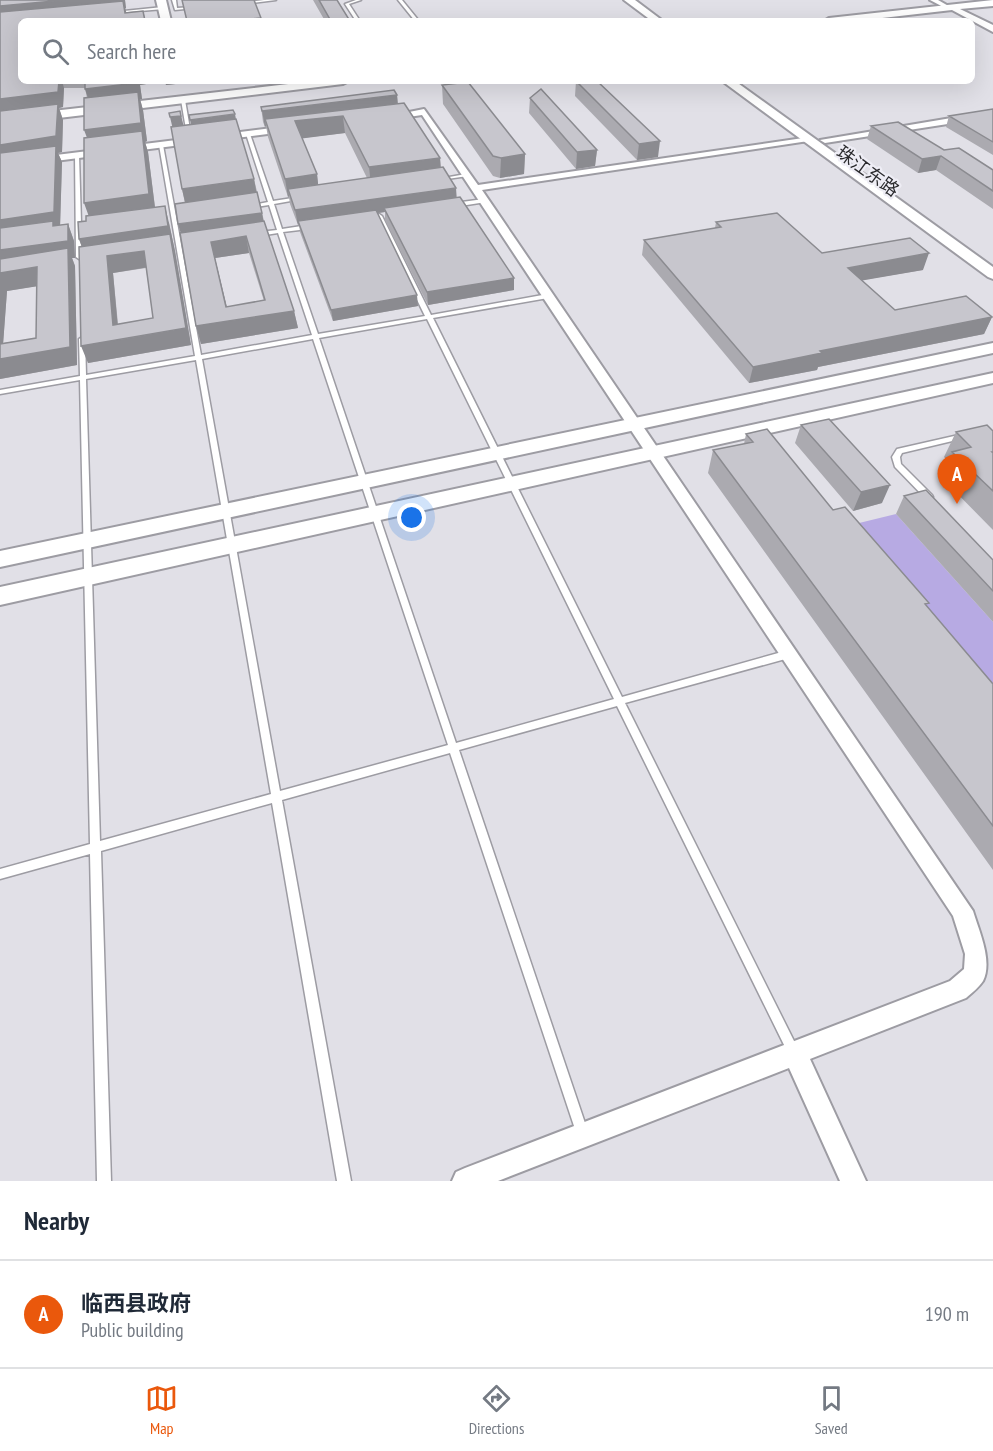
<!DOCTYPE html>
<html lang="en">
<head>
<meta charset="utf-8">
<style>
	:root { --surface:#fff; --page:#f6f6f7; --text:#1f2937; --muted:#747a83; --line:#e0e1e3; --accent:#ea580c }
	body { margin:0; font-family:"PT Sans Narrow","Noto Sans SC",sans-serif; background:var(--page); color:var(--text) }
	.you { position:absolute; left:412px; top:518px; width:21px; height:21px; margin:-15px; border:4px solid #fff; border-radius:50%; background:#1a73e8; box-shadow:0 0 0 9px #1a73e833 }
	.badge { display:grid; place-items:center; width:39px; height:39px; border-radius:50%; background:var(--accent); color:#fff; font-size:20px; font-weight:700 }
	.pin { position:absolute; translate:-50% -50px; filter:drop-shadow(0 2px 3px #0008) }
	.pin::after { content:''; position:absolute; top:32px; width:21px; height:18px; background:inherit; clip-path:polygon(0 0,100% 0,50% 100%) }
	.list { margin:0; padding:0; list-style:none }
	h2 { display:flex; justify-content:space-between; align-items:center; height:78px; margin:0; padding:0 24px; font-size:26px }
	h2 small { font-size:20px; font-weight:400; color:var(--muted) }
	.list li { display:grid; grid-template-columns:39px 1fr auto; gap:18px; align-items:center; box-sizing:border-box; height:108px; padding:0 24px; border-top:2px solid var(--line) }
	.list b { display:block; font-size:22px; white-space:nowrap }
	.list p { margin:0; font-size:20px; white-space:nowrap; color:var(--muted) }
	.list em { font-size:20px; font-style:normal; color:var(--muted) }
	.icon { flex:none; width:33px; height:33px; fill:none; stroke:currentColor; stroke-width:2; stroke-linecap:round; stroke-linejoin:round }
	.map { position:relative; flex:none; width:993px; height:1181px; overflow:hidden }
	.search { position:absolute; background:var(--surface); box-shadow:0 6px 24px #0002; left:18px; right:18px; top:18px; height:66px; display:flex; align-items:center; gap:15px; box-sizing:border-box; padding:0 21px; border-radius:9px; color:var(--muted); font-size:22px }
	.sheet { height:186px; background:var(--surface) }
	nav { display:flex; justify-content:space-around; align-items:center; box-sizing:border-box; height:84px; border-top:2px solid var(--line); background:var(--surface); font-size:16px; color:var(--muted) }
	nav a { display:grid; justify-items:center; gap:3px }
	nav .on { color:var(--accent) }
	.map>svg:first-child { display:block }
	.green { fill:#b7aae3 }
	.lines { fill:none; stroke-linecap:round; stroke-linejoin:round }
	.lane-casing { stroke:#9d9ca3; stroke-width:3 }
	.street-casing { stroke:#9d9ca3; stroke-width:4 }
	.secondary-casing { stroke:#9d9ca3; stroke-width:4 }
	.lane { fill:#fff; fill-rule:evenodd }
	.street { fill:#fff; fill-rule:evenodd }
	.secondary { fill:#fff; fill-rule:evenodd }
	.wall { fill:#abaab0; fill-rule:evenodd }
	.shaded-wall { fill:#8b8b90 }
	.building { fill:#c7c6cd; stroke:#8b8b90; stroke-width:1.5; fill-rule:evenodd }
	.labels { text-anchor:middle; dominant-baseline:central; stroke-width:4.5; stroke-linejoin:round; paint-order:stroke }
	.far-street-label { font-size:18px; fill:#2a2a2d; stroke:#eeedf5 }
</style>
</head>
<body>
<div class="map">
<svg width="993" height="1181" viewBox="0 0 993 1181">
	<rect width="100%" height="100%" fill="#e1e0e7"/>
	<path class="green" d="M896 514 993 622V687L855 524Z"/>
	<g class="lines">
		<g class="lane-casing">
			<path id="lane" d="M172 0H176L177 8 193 7 195 8 175 10Z
				M264 0H276L244 4 242 3Z
				M356 0H361L349 4 360 21H356L345 4Z
				M398 0H402L419 21H415Z
				M163 7 164 9 116 13 114 12Z
				M183 99 185 100 191 135 189 136 187 135 181 100Z
				M248 133 250 134 273 201 299 197 302 199 274 204 282 229 308 225 311 227 308 229 283 232 318 334 425 316 376 216 379 214 382 216 431 315 548 294 551 296 548 298 433 318 622 697 789 650 792 652 793 654 792 656 789 658 625 703 799 1051 797 1055 793 1057 789 1055 617 706 459 750 588 1132 586 1136 582 1138 578 1136 576 1132 450 753 282 800 351 1181H337L272 803 101 851 111 1181H97L90 854 0 879V869L90 844 80 380 0 394V390L80 376 79 339 82 337 85 339 86 375 195 356 159 145 161 144 163 145 201 355 312 335 278 233 259 236 256 234 259 232 277 230 269 205 250 208 247 206 268 202 246 134ZM427 319 614 699 456 743 319 338ZM313 339 448 745 280 791 202 359ZM196 360 271 794 100 841 86 379Z
				M77 154 79 155 82 257 79 259 76 257 75 155Z
				M466 174H468V176L440 180 438 179Z
				M484 199 487 201 486 202 454 207 451 205 454 203Z
				M963 434 966 436 965 438 902 453 900 457 901 464 932 495 933 497 932 499H926L895 467 892 457 897 449Z"/>
		</g>
		<g class="street-casing">
			<path id="street" d="M930 0H938L952 8 947 9Z
				M424 109 478 185 810 137 815 140 482 190 973 911C979 931 993 961 983 981 979 987 972 993 966 998L810 1059 866 1181H840L789 1068 498 1181H452L456 1172 465 1168 950 981 964 969 965 954 953 916 422 115 388 120 384 117Z
				M993 111V117L825 143 820 140Z
				M288 126 292 129 291 131 0 168V162Z"/>
		</g>
		<g class="secondary-casing">
			<path id="secondary" d="M156 0H166L171 21H161Z
				M624 0H635L663 21H652Z
				M993 0V6L960 9 993 25V32L952 10 856 21H824L829 18Z
				M314 81H349L343 84 0 125V117Z
				M722 81H735L993 267V279L988 277Z
				M993 343V353L0 567V551Z
				M993 373V383L0 605V587Z"/>
		</g>
		<use href="#lane" class="lane"/>
		<use href="#street" class="street"/>
		<use href="#secondary" class="secondary"/>
	</g>
	<path class="wall" d="M0 0H125L126 13 143 11 146 21H21V81H204L166 85 165 81 140 85 142 99H140L143 110 147 141 145 142 148 152 155 207 169 223 175 251 191 345 88 363 82 247 79 239 89 215 87 137V98L85 88H64L63 107 59 108 63 120 62 152 58 153 62 162 60 225 68 224 74 241 75 258H72L75 266 77 365 0 379ZM146 268 153 318 118 324 113 273ZM37 286 36 338 3 343 7 291Z
		M313 0H340H337L350 21H325Z
		M576 81 658 157 637 160 575 96Z
		M442 85 525 154 524 174 500 178 493 176 443 104Z
		M397 95 398 103 440 158 441 168 456 198 514 290 428 305 385 220V212L377 213 418 306 333 321 300 232 299 224 298 225 290 204 289 197H288L268 137 266 126 265 127 263 122 261 107ZM345 133 367 178 318 185 317 174 302 138Z
		M530 98 597 150 595 166 576 169 529 113Z
		M993 109V155L946 127 949 116Z
		M180 111 183 126 236 119 254 179 264 221 294 311 298 328 201 344 196 326 181 233 185 203 182 189 172 127ZM249 253 264 301 227 307 215 258Z
		M871 126 944 150 993 170V209L936 170 918 173 867 139Z
		M716 222 822 253 923 270 862 280 895 310 992 317 984 334 818 367 817 370 749 383 642 255 644 240 715 228Z
		M801 425 882 503 853 511 795 443Z
		M993 431V530L940 476 948 461 944 457 956 432Z
		M746 434 833 510 927 607 993 684V870L708 473 713 450 744 444Z
		M904 496 993 560V622L896 514Z"/>
	<path class="shaded-wall" d="M65 0H125L126 8H125L127 15 0 20V6Z
		M261 18V21H228Z
		M59 81H62L64 88 63 107 59 108 63 120 62 152 58 153 62 162 60 229 68 224 74 241 75 258H72L75 266 77 365 0 379V273L37 267 45 285 7 291 2 359 70 347 68 259 0 269V99Z
		M137 81H204L166 85 165 81 140 85 142 99H140L143 110 147 141 145 142 148 152 156 216 92 225 84 203 91 148 84 130 90 104 85 89Z
		M397 95 398 110 343 117 345 133 298 139 265 119 266 126 265 127 262 111Z
		M180 111 186 136 175 138 170 117Z
		M235 114 238 130 194 135 190 120Z
		M660 141 658 157 637 160 639 144Z
		M597 150 595 166 576 169 577 152Z
		M525 154 524 174 500 178 501 158Z
		M941 156 936 170 918 173 922 159Z
		M440 158 441 175 371 185 369 167Z
		M317 174 319 192 288 189 289 196 288 197 285 179Z
		M254 179 258 201 187 211 182 189Z
		M456 188 457 202 384 208 385 212 300 224 298 221 299 224 298 225 295 210Z
		M165 206 169 223 175 251 191 345 88 363 81 346 113 325 107 256 144 251 149 267 113 273 119 340 186 328 172 243 85 256 79 239Z
		M262 213 265 230 183 241 178 224Z
		M246 236 249 253 215 258 230 321 294 311 298 328 201 344 196 326 211 242Z
		M929 253 923 270 842 284 848 268Z
		M514 278V290L428 305 427 292Z
		M417 295 418 306 333 321 331 310Z
		M992 317 984 334 818 367 817 370 749 383 753 367 820 351Z
		M890 485 882 503 853 511 861 492Z"/>
	<path class="building" d="M0 0H65L0 6Z
		M182 0H254L261 18 228 21H186H187Z
		M319 0H337L350 21H331Z
		M123 1 125 13 143 11 145 21H21V81H59L58 92 0 99V12Z
		M85 81H137V83L85 89Z
		M576 81H597L660 141 639 144Z
		M468 82 525 154 501 158 493 156 442 85Z
		M541 89 597 150 577 152 530 98Z
		M394 90 397 95 262 111 261 107Z
		M138 92 141 123 84 130V98Z
		M404 103 440 158 369 167 343 116 295 121 317 174 285 179 265 119Z
		M58 104 56 136 0 145V111Z
		M993 109V142L949 116Z
		M233 110 235 114 190 120 189 115Z
		M180 111 181 116 170 117 169 113Z
		M236 119 254 179 182 189 171 127Z
		M898 122 944 150 959 148 993 170V191L941 156 922 159 871 126Z
		M142 131 149 194 84 203V138Z
		M56 146 54 212 0 220V153Z
		M443 167 456 188 295 210 288 189Z
		M257 192 262 213 178 224 175 204Z
		M460 197 514 278 427 292 384 208Z
		M165 206 168 226 79 239 78 222 86 221V216Z
		M376 210 417 295 331 310 298 221Z
		M777 213 822 253 910 238 929 253 848 268 895 310 966 296 992 317 820 351 822 353 753 367 644 240 721 227 716 222Z
		M53 221V226L68 224V241L0 250V228Z
		M264 221 294 311 196 326 180 233ZM246 236 265 300 226 307 211 242Z
		M170 234 186 328 81 346 79 247ZM144 251 153 318 113 325 107 256Z
		M68 248 70 347 0 359V344L36 338 37 267 0 273V259Z
		M829 419 890 485 861 492 801 425Z
		M987 425 993 431V452H992L993 453V491L952 452 971 447 956 432Z
		M767 429 833 510 845 507 929 603 925 604 993 684V826L713 450 753 442 746 434Z
		M926 490 993 560V591L904 496Z"/>
	<g class="labels">
		<g class="far-street-label">
			<text transform="translate(868 171) rotate(36)">珠江东路</text>
		</g>
	</g>
</svg>
<div class="you"></div>
<div class="pin badge" style="left:957px;top:504px">A</div>
<div class="search"><svg class="icon" aria-label="search" viewBox="0 0 24 24"><circle cx="10" cy="10" r="6"/><path d="M15 15l6 6"/></svg>Search here</div>
</div>
<section class="sheet">
<h2>Nearby<small></small></h2>
<ul class="list">
<li><span class="badge">A</span><div><b>临西县政府</b><p>Public building</p></div><em>190 m</em></li>
</ul>
</section>
<nav>
<a class="on"><svg class="icon" aria-label="map" viewBox="0 0 24 24"><path d="M3 6l6-2 6 2 6-2v14l-6 2-6-2-6 2zM9 4v14M15 6v14"/></svg>Map</a>
<a><svg class="icon" aria-label="directions" viewBox="0 0 24 24"><path d="M12 3l9 9-9 9-9-9zM9 14v-3h6M13 9l2 2-2 2"/></svg>Directions</a>
<a><svg class="icon" aria-label="saved" viewBox="0 0 24 24"><path d="M7 4h10v16l-5-4-5 4z"/></svg>Saved</a>
</nav>
</body>
</html>
